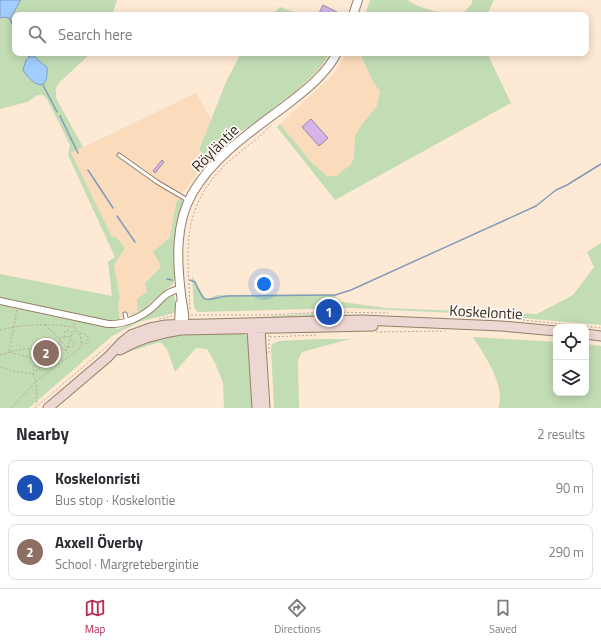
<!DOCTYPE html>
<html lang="en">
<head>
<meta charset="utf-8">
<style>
	:root { --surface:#fff; --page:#f7f7f7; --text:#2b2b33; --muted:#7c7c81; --line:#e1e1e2; --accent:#b92951 }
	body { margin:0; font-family:"Titillium Web",sans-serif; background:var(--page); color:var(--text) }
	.controls { position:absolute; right:12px; bottom:12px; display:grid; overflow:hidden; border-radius:8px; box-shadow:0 2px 10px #0003 }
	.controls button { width:36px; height:36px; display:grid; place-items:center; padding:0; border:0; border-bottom:1px solid var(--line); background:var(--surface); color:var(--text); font:20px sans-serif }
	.you { position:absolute; left:264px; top:284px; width:14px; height:14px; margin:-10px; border:3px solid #fff; border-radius:50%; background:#1a73e8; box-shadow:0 0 0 6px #1a73e833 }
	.badge { display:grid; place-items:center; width:26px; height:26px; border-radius:50%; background:var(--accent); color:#fff; font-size:13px; font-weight:700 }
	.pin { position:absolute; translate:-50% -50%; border:2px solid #fff; box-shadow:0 1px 4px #0006 }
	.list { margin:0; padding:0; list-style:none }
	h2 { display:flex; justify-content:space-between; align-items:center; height:52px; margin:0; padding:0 16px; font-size:17px }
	h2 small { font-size:13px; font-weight:400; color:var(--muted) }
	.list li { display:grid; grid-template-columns:26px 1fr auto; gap:12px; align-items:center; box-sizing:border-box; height:56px; margin:0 8px 8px; padding:0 8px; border:1px solid var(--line); border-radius:8px }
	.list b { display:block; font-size:15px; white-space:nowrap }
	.list p { margin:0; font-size:13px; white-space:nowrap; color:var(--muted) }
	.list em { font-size:13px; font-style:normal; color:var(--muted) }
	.icon { flex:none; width:22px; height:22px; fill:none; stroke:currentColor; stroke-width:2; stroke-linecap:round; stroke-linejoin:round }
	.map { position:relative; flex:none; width:601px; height:408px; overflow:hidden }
	.search { position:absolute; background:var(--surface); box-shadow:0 2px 10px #0003; left:12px; right:12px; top:12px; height:44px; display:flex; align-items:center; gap:10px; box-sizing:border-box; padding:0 14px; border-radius:8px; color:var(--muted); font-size:15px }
	.sheet { height:180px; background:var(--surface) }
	nav { display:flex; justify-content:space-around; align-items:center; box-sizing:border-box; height:56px; border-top:1px solid var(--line); background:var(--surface); font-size:11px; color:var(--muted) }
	nav a { display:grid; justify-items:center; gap:2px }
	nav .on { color:var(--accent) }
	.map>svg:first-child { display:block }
	.built { fill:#fadbbc }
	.green { fill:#c2dcb4; fill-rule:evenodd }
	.water { fill:#a3cdfe; stroke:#819cbb }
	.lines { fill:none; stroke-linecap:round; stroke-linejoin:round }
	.stream { stroke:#819cbb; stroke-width:1.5 }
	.building { fill:#d5b4ea; stroke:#9988a3 }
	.service-casing { stroke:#967f68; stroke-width:5 }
	.minor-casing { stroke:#967f68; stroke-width:8 }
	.tertiary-casing { stroke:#967f68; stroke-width:10 }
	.secondary-casing { stroke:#967f68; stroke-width:11 }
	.path { stroke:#b9a897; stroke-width:1; stroke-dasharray:2 2; stroke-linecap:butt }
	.service { stroke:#fff; stroke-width:3 }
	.minor { stroke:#fff; stroke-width:6 }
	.tertiary { stroke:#fff; stroke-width:8 }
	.secondary { stroke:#eed6d2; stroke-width:9 }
	.labels { text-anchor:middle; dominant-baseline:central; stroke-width:3.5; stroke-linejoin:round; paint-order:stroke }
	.street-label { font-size:15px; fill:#31281e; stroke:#fff9f4 }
</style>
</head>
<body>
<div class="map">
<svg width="601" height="408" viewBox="0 0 601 408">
	<rect width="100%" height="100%" fill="#fee9d5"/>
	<path class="built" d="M347 53H360L371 78 380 92 377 106 362 124 355 136 354 158 351 164 335 176H327L312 163 280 124 334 74Z
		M196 93 211 119 199 150 208 158 176 203 170 237 153 252 160 264V268L145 283 147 292 138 311 120 318 118 304 120 299 114 265 125 248 112 237 71 153Z"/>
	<path class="green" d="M21 0H117L112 15H15V53H91L59 83 56 88V98L83 147 71 153 112 237H116L125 248 114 265 120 299 118 304 120 321 118 322 116 329C129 329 158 304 169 296H174C176 300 177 309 174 313L139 322 112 336 29 408H0V274L112 296 108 262 115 257 68 155 70 145 47 99 43 95H38L27 102 0 109V18L5 17 10 19ZM39 61 44 64 36 84 32 80Z
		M370 0H407L418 6 440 13 463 14 472 3V0H494L487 15H365Z
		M280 7 302 15H272Z
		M241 53H330L319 69 297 90 253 124 226 141 208 158 199 150 226 82Z
		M360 53H487L511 103 335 200 277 127 280 124 312 163 327 176H336L351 164 354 158 355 136 362 124 377 106 380 92 371 78Z
		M179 199 182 200 183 203 176 230 175 278 173 284 143 310 131 315 130 314 138 311 137 299 147 292 145 283 160 268V264L153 252 170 237 176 203Z
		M601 243V325L476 314 351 308 199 312 196 311 194 307 192 276 205 298 208 299 217 295 335 294 336 301 386 308 537 314 573 295 594 267 587 252Z
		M327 313V315L318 318 270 319 272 316Z
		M242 332 248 337 251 349 253 408H223L224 406 223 383 215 363 207 349 196 348 175 372 167 349 160 342 112 357 138 342 179 333Z
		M473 337 556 342V393H586V344L601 346V408H498C507 387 484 355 473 337Z
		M319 339H350L302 352 298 360 299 408H274L271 348 272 344 279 341Z"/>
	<path class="water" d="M0 0H21L10 19 5 17 0 18Z
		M29 57H36L39 61 47 67C49 94 33 86 23 70L26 60Z"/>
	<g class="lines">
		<path class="stream" d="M10 19 15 31
			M28 53 29 57
			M43 85 57 112
			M60 116 78 153
			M88 170 113 208
			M117 216 135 242
			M167 279 172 280
			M190 280 195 282C206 308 205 298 228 296L335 295 351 290 536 206 556 190 567 185 601 164"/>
	</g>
	<path class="building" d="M323 5 337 12 335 15H323L319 13Z
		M311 119 328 138 319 146 302 127Z
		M162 160 164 162 155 173 153 171Z"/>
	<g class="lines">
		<g class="service-casing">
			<path id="service" d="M119 155 157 182 189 201
				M125 314 127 321"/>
		</g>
		<g class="minor-casing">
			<path id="minor" d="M0 301 108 324C123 325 140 318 152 308 163 298 165 292 180 289"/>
		</g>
		<g class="tertiary-casing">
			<path id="tertiary" d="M353 15 358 0
				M180 304 179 324 181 330
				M182 330C187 317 182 307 181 294 177 261 175 224 192 194 214 155 255 129 289 103 307 89 326 74 337 53"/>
		</g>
		<g class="secondary-casing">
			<path id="secondary" d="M257 324 260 329 265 408
				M254 325 252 329 257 408
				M586 334 601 336
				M120 350C140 338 159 333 181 330L373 326
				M48 408 108 357 122 342 131 335 150 328 166 325 362 320 501 326 556 331"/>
		</g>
		<path class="path" d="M190 309C188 249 179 211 226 164 241 150 259 139 272 124
			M17 310 9 352 35 359 33 374 36 381 37 405
			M191 315H268L329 312 388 313
			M463 317 497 318
			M503 318 601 328
			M159 319 172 316
			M45 325C55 336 66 341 68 357
			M0 330C23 324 50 323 73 327
			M376 332 445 331
			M80 333 85 334 89 338 86 344H82
			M65 337V331H69L73 334
			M270 337 317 335
			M59 338 71 336 76 330
			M59 344 64 350 67 349 71 336
			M68 347H72L75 342 70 340
			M269 353V335
			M0 355C13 351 37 342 45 358L42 366 33 374 13 371 0 367
			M36 359 61 341
			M12 408 17 402 36 381 79 349C84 340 80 334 74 327L75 322
			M35 408 111 343"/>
		<use href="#service" class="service"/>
		<use href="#minor" class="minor"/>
		<use href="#tertiary" class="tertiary"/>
		<use href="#secondary" class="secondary"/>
	</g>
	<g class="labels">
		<g class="street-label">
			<text transform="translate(215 148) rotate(-45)">Röyläntie</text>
			<text transform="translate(486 312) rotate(3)">Koskelontie</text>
		</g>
	</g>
</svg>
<div class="controls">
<button><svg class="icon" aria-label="locate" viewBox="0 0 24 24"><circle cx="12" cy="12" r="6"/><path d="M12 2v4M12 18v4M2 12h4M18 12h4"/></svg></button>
<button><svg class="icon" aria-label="layers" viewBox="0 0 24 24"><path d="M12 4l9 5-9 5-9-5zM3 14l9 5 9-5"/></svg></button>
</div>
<div class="you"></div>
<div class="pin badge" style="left:329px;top:312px;background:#1a4fb4">1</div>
<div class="pin badge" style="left:46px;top:353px;background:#8d6e63">2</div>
<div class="search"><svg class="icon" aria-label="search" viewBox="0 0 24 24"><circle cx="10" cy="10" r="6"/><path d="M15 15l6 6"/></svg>Search here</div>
</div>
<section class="sheet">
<h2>Nearby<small>2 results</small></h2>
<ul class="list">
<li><span class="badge" style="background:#1a4fb4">1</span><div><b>Koskelonristi</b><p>Bus stop · Koskelontie</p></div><em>90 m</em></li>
<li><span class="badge" style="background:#8d6e63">2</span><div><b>Axxell Överby</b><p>School · Margretebergintie</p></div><em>290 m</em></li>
</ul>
</section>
<nav>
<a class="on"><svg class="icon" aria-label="map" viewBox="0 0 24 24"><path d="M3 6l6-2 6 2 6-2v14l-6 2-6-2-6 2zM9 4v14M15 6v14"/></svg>Map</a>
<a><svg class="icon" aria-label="directions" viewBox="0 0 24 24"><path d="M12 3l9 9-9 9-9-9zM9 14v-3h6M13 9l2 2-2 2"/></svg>Directions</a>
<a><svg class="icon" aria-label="saved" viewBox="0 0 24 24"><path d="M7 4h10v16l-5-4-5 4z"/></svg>Saved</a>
</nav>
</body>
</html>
